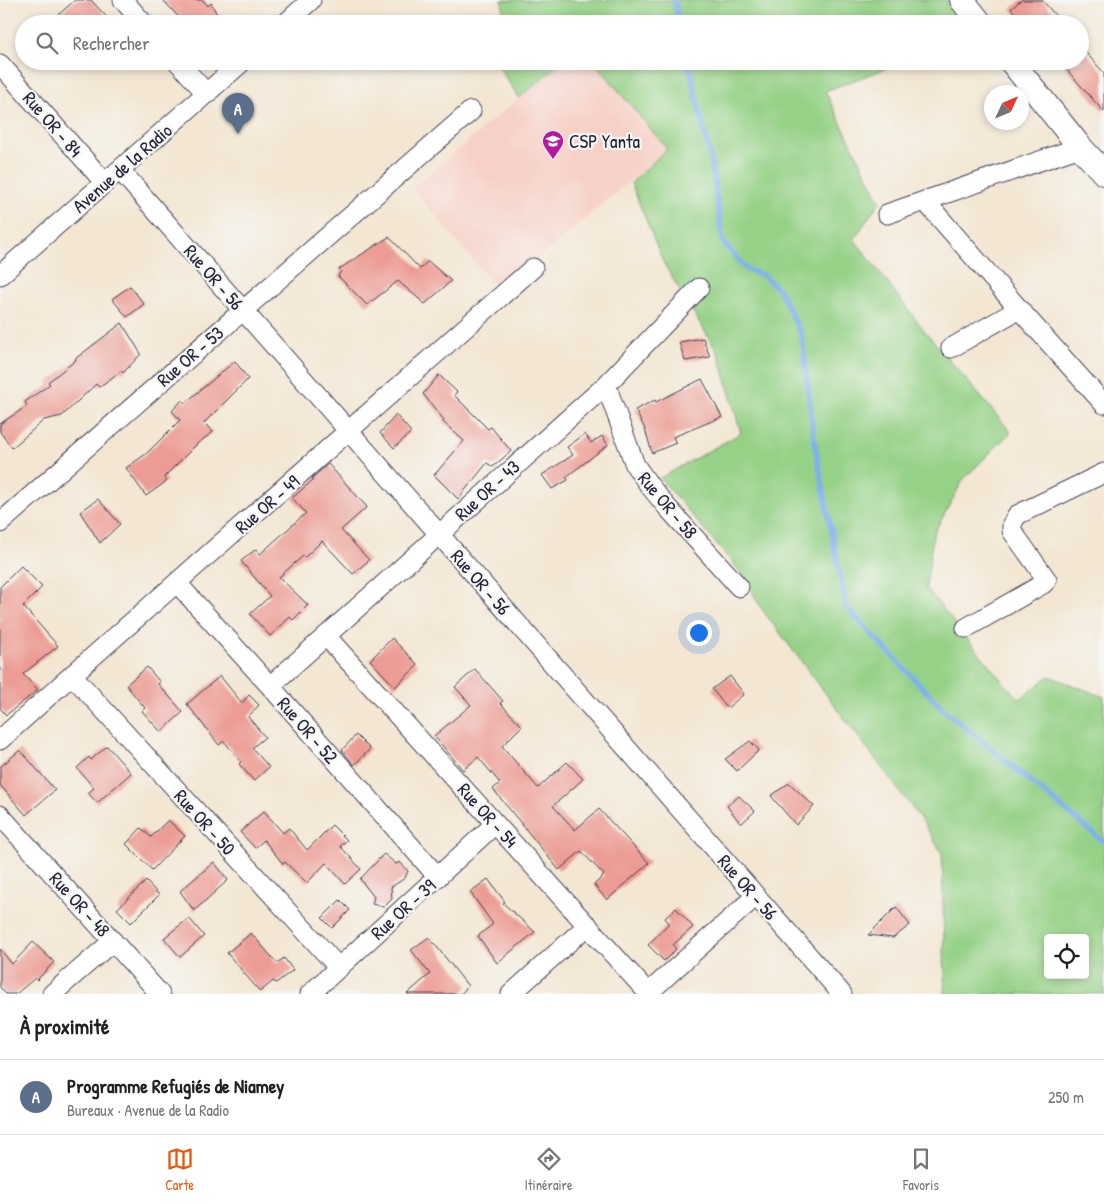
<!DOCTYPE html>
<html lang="fr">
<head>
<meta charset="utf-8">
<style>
	:root { --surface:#fff; --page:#f6f6f6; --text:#202124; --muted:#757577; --line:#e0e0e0; --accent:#ea580c }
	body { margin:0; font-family:"Patrick Hand",sans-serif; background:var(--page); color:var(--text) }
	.controls { position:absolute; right:15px; bottom:15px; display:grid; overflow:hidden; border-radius:5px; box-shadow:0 2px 8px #0003 }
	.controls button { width:45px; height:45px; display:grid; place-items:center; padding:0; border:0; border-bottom:1px solid var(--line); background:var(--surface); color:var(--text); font:25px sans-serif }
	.compass { position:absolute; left:984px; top:85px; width:45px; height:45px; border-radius:50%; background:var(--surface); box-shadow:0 2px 8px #0003; rotate:46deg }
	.you { position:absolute; left:698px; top:632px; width:18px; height:18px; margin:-12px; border:4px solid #fff; border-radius:50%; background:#1a73e8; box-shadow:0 0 0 8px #1a73e833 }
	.badge { display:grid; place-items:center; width:32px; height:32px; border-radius:50%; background:var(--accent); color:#fff; font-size:16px; font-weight:700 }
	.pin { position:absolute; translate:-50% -41px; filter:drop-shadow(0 1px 2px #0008) }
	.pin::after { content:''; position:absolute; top:26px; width:18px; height:15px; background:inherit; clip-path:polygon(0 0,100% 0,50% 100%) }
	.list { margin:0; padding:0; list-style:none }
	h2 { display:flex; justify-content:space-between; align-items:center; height:65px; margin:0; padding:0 20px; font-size:21px }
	h2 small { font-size:16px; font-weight:400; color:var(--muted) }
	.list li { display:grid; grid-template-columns:32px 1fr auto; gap:15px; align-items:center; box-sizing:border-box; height:75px; padding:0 20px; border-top:1px solid var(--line) }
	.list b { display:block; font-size:19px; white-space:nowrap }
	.list p { margin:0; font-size:16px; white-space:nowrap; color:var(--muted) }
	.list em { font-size:16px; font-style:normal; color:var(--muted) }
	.icon { flex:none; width:28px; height:28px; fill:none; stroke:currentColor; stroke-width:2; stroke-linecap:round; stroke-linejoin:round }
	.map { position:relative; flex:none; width:1104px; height:994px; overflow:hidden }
	.search { position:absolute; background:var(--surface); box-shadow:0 2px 8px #0003; left:15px; right:15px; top:15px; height:55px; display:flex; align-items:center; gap:12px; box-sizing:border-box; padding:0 18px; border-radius:28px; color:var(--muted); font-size:19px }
	.sheet { height:140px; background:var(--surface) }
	nav { display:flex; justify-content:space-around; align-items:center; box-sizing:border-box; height:70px; border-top:1px solid var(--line); background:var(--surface); font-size:14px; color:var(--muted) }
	nav a { display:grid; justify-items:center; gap:2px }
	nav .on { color:var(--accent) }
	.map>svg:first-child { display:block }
	.built { fill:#f7d1c7 }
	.green { fill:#95d186; stroke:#5c7a60; fill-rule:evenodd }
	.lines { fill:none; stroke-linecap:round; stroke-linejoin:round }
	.stream { stroke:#7fb1eb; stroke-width:5.5 }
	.building { fill:#ec9c94 }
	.minor-casing { stroke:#413f52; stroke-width:21 }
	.major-casing { stroke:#413f52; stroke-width:26 }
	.minor { stroke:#fff; stroke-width:19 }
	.major { stroke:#fff; stroke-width:24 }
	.labels { text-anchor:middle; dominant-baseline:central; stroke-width:4.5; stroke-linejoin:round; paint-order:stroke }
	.street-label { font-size:19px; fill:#22223b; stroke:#f6f6f2 }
	.poi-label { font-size:19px; fill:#22223b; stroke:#f6f6f2; text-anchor:start }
</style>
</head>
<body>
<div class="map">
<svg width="1104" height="994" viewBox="0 0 1104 994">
	<rect width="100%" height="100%" fill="#f6f6f2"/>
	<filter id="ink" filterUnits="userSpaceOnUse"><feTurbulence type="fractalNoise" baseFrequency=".02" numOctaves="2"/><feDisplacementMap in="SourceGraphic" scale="10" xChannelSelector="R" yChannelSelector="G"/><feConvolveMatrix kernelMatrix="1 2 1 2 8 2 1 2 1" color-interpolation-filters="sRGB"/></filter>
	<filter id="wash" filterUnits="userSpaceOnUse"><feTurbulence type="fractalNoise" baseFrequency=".0096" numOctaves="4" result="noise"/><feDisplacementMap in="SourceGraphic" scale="20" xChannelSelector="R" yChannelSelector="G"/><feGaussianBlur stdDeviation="1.12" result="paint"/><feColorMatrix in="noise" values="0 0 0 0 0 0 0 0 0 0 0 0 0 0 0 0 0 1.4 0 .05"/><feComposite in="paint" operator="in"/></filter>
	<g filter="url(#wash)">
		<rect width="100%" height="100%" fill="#f3e6d2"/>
		<path class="built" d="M563 61H594L668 149 499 291 412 188Z"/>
		<path class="green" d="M502 0H947L965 24H499L503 11Z
			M495 61H563L519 98Z
			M594 61H906L825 91 880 201 854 239 924 330 1011 432 963 480 933 535 926 588 1002 681 1020 699 1049 676 1104 697V994H945L942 854 925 825 761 608 742 574 660 478 741 433 719 355 664 264 631 183 667 149ZM1048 938H1085V975H1048Z"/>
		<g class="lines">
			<path class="stream" d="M674 0 680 24
				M688 61 710 156 723 242 746 269 764 276 780 291 802 336 814 440 846 607 943 709 1104 842"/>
		</g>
		<g id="blocks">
			<path class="building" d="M75 0H91L113 24H48Z
				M163 0H203L208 6 211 3 218 16 208 24H185Z
				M1021 0H1042L1063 24H1025L1011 9Z
				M1080 46 1104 73V112L1059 61H1080Z
				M389 237 420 269 428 261 451 281 425 304 398 281 367 305 338 276 341 271 339 269Z
				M130 286 144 304 127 317 112 299Z
				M122 323 141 354 123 373 121 371 99 387 96 384 62 416 44 420 12 448 0 432V424L27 406 25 402 50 384 48 382 76 360 75 359Z
				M703 338 710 357 685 361 679 342Z
				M235 361 248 379 204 423 213 432 198 443 164 477 167 481 146 496 126 468 146 454 180 420 172 411 182 400 185 403Z
				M439 375 457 392 454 395 488 429 491 427 511 451 493 467 487 463 458 499 434 475 464 441 443 422 444 420 423 394Z
				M702 379 722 417 673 437 676 443 652 453 645 429 635 410 655 400 656 402Z
				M396 415 411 432 394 448 380 433Z
				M585 434 591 443 602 436 608 445 566 477 568 480 552 489 542 475 573 455 567 447Z
				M328 464 367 507 341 530 369 560 353 574 322 541 305 557 303 556 279 577 308 605 293 620 290 617 270 636 250 614 270 596 241 561 256 549 260 554 306 513 292 498 313 480 312 478Z
				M98 499 120 524 100 543 80 512Z
				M21 566 42 587 23 606 58 646 23 674 38 690 6 715 0 708V587Z
				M392 638 418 665 395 687 370 660Z
				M147 667 160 682 158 684 183 712 161 732 142 711 145 708 126 685Z
				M475 669 503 701 500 703 522 726 502 746 538 788 567 762 583 779 553 806 575 830 599 809 649 863 607 900 594 885 604 875 581 851 559 870 493 789 500 783 478 757 463 770 434 736 471 705 455 687Z
				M220 676 242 703 249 695 259 705 248 717 265 737 252 748 269 767 254 781 239 764 241 762 224 741 219 745 187 704Z
				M730 676 744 694 727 708 712 689Z
				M356 735 370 749 354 765 342 750Z
				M750 741 759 750 737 771 725 759Z
				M107 746 131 773 97 803 88 793 94 788 77 768 89 757 91 760Z
				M20 750 55 790 26 815 0 785V767Z
				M789 783 814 806 796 825 771 796Z
				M739 796 755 811 741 824 727 806Z
				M264 811 283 833 289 828 307 850 332 825 347 840 340 846 361 869 345 884 326 863 307 883 285 862 283 864 264 840 255 848 240 832Z
				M168 820 185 836 152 870 126 844 141 828 151 837Z
				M384 854 396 864 400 862 408 871 405 878 391 887 392 899 384 907 372 904 374 897 360 879Z
				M214 862 228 880 194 911 180 891Z
				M488 879 505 902 503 903 535 932 497 963 478 936 493 924 470 892Z
				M146 881 159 895 131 923 117 909Z
				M340 900 350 910 332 928 322 918Z
				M896 907 910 925 893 938 868 935Z
				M676 908 693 927 673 945 676 949 664 961 648 945 669 923 665 918Z
				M189 918 204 936 180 957 164 938Z
				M251 933 277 963 284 958 293 970 276 983 273 981 260 992 227 953Z
				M429 937 468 986 461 994H407L430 974 411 950Z
				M33 942 54 962 37 980 35 978 16 994H6L0 987V949L12 964Z"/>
		</g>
	</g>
	<g filter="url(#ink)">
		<use href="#blocks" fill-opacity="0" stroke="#413f52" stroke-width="1"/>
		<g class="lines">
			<g class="minor-casing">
				<path id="minor" d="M123 0 144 24
					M285 24 311 0
					M177 61 207 94
					M0 64 105 183
					M120 170 842 994
					M925 201 1019 309 1104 404
					M887 214 1080 147
					M0 275 243 61
					M951 348 1019 309
					M606 385 635 465 649 485 666 506 739 587
					M0 523 471 111
					M177 583 270 686 438 877
					M966 628 1043 584 1047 580 1012 531V524L1017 515 1104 473
					M326 636 649 994
					M72 675 339 968
					M270 686 606 385 699 288
					M0 740 72 675 533 268
					M0 815 160 994
					M648 993 756 896
					M52 994 113 941
					M310 994 495 824
					M511 994 588 925"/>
			</g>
			<g class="major-casing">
				<path id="major" d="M962 0 981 24
					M1011 61 1080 147 1104 173"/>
			</g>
			<use href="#minor" class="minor"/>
			<use href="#major" class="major"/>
		</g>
	</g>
	<defs>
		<g id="school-pin" transform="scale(1.125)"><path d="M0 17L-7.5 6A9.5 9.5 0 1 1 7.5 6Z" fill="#b5179e" stroke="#f6f6f2"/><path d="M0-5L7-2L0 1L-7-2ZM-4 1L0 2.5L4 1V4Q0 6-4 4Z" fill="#fff"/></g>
	</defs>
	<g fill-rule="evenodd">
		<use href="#school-pin" x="553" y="141"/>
	</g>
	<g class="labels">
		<g class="street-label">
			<text transform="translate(53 124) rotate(49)">Rue OR - 84</text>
			<text transform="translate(122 168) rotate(-41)">Avenue de la Radio</text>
			<text transform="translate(214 277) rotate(49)">Rue OR - 56</text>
			<text transform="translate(190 356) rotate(-41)">Rue OR - 53</text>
			<text transform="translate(487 490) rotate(-42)">Rue OR - 43</text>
			<text transform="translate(267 504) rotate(-41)">Rue OR - 49</text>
			<text transform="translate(668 505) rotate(50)">Rue OR - 58</text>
			<text transform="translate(481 582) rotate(49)">Rue OR - 56</text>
			<text transform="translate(308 730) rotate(49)">Rue OR - 52</text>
			<text transform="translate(488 815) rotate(48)">Rue OR - 54</text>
			<text transform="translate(205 822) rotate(48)">Rue OR - 50</text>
			<text transform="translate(748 887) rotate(49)">Rue OR - 56</text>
			<text transform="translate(80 904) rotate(48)">Rue OR - 48</text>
			<text transform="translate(403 909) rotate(-42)">Rue OR - 39</text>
		</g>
		<g class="poi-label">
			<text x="569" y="141">CSP Yanta</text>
		</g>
	</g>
</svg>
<div class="controls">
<button><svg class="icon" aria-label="locate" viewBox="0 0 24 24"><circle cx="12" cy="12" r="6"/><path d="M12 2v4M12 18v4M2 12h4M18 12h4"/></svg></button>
</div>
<svg class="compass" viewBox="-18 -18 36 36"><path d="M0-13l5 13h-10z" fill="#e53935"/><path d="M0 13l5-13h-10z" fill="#757577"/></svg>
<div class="you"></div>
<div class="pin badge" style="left:238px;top:134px;background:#5c6f8a">A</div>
<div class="search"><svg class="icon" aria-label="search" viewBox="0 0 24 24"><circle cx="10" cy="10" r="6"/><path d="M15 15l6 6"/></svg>Rechercher</div>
</div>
<section class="sheet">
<h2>À proximité<small></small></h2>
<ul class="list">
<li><span class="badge" style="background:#5c6f8a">A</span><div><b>Programme Refugiés de Niamey</b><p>Bureaux · Avenue de la Radio</p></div><em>250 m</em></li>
</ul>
</section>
<nav>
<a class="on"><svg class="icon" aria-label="map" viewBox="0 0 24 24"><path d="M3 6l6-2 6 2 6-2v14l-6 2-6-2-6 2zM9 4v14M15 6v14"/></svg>Carte</a>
<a><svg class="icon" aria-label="directions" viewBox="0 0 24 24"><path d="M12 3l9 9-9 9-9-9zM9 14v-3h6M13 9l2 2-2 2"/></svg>Itinéraire</a>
<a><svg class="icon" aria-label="saved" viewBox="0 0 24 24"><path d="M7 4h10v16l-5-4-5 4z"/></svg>Favoris</a>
</nav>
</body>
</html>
